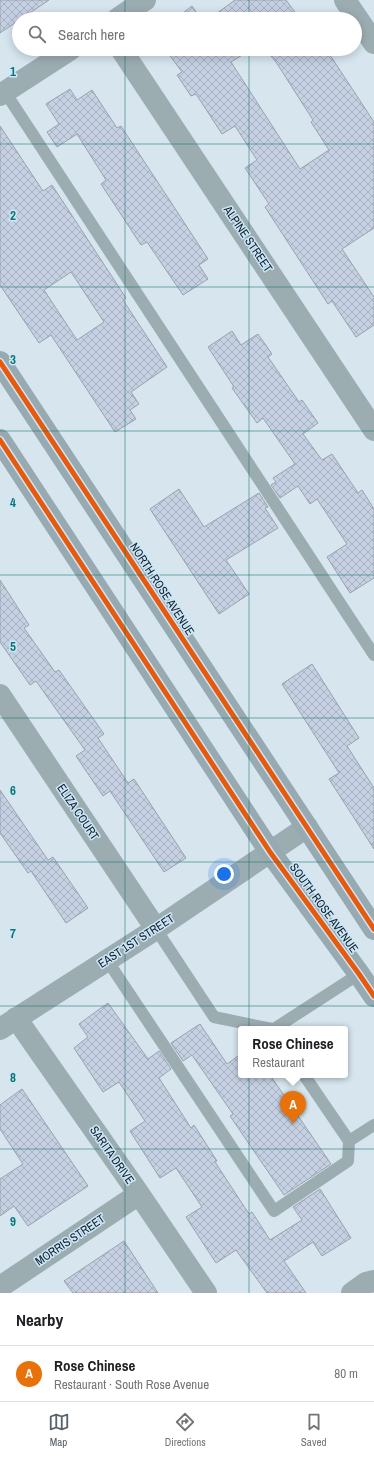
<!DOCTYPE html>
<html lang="en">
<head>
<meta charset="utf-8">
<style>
	:root { --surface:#fff; --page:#f6f6f6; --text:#202124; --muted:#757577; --line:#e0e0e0; --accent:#57636b }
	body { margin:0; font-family:"Archivo Narrow",sans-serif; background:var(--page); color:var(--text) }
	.you { position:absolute; left:224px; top:874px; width:14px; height:14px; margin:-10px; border:3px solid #fff; border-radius:50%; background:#1a73e8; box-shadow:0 0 0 6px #1a73e833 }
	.badge { display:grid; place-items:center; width:26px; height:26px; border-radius:50%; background:var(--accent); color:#fff; font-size:13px; font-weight:700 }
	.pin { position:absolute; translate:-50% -33px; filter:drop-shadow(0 1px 2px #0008) }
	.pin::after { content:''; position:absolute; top:21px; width:14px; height:12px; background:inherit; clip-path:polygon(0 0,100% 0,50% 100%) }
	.popup { position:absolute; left:238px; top:1026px; width:110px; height:52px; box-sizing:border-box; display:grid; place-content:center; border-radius:4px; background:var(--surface); filter:drop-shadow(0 1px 3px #0005); font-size:13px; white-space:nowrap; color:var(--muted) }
	.popup b { font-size:15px; color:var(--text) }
	.popup::after { content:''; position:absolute; left:50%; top:100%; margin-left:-8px; border:8px solid transparent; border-top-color:var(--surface) }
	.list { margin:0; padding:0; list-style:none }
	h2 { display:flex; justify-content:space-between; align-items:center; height:52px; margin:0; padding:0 16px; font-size:17px }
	h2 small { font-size:13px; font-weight:400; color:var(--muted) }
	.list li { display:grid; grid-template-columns:26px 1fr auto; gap:12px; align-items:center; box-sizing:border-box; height:56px; padding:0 16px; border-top:1px solid var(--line) }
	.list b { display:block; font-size:15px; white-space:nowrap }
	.list p { margin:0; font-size:13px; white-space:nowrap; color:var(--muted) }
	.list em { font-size:13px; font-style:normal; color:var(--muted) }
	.icon { flex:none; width:22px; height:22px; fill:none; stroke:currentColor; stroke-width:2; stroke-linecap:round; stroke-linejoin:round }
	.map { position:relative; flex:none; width:374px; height:1293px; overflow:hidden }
	.search { position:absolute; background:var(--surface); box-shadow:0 2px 10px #0003; left:12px; right:12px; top:12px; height:44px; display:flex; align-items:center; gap:10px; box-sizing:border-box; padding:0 14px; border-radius:22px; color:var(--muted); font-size:15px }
	.sheet { height:108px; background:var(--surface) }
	nav { display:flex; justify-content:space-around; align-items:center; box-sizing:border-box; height:56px; border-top:1px solid var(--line); background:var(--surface); font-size:11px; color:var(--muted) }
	nav a { display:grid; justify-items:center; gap:2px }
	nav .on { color:var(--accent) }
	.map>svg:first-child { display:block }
	.building { fill:url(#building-cross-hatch); stroke:#9aa2ab; fill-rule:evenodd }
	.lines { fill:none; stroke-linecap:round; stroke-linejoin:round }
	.service { stroke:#9cadb2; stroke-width:12 }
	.minor { stroke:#9cadb2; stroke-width:22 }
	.secondary { stroke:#98aab1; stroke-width:22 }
	.cycleway-casing { stroke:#cbe7f9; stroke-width:8 }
	.cycleway { stroke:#e8590c; stroke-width:5 }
	.grid { fill:none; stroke:#0f766e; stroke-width:1; stroke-opacity:0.55 }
	.labels { text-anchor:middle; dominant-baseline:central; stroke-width:3; stroke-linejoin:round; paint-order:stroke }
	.street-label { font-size:12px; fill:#131d24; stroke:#cbe7f9 }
	.grid-label { font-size:13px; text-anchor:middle; font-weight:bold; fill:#0f766e; stroke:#cbe7f9; stroke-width:3; stroke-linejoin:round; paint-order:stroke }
</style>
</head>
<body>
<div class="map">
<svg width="374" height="1293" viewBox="0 0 374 1293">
	<defs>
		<pattern id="building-cross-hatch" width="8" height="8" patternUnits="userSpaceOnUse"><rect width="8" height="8" fill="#c5d0e3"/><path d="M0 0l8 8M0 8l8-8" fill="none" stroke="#a8b2c3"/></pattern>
	</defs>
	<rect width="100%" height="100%" fill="#d6e5ee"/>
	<path class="building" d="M0 0H49L0 33Z
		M235 0H286L300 19H209Z
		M192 6 201 19H175Z
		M165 49H252L231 62 300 169 329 150 311 122 313 120 276 62 265 49H326L374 122V228L342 249 374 297V325L356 337 332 301 328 304 265 207 269 204 245 168 257 160 235 126 222 134 196 94 191 96 177 75 182 72Z
		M70 89 77 100 92 90 117 128 121 126 208 259 199 265 208 279 183 295 147 242 141 245 101 184 106 180 77 134 57 147 47 132 59 124 46 104Z
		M0 126 43 191 52 185 126 298 123 300 167 367 131 392 139 404 130 410 136 419 115 432 51 335 39 343 0 285ZM71 272 104 322 77 340 44 290Z
		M232 331 241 345 258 334 272 354 268 357 299 402 302 400 318 423 303 434 322 460 332 454 358 493 362 490 374 509V578L350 593 327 557 347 544 317 499 310 504 298 486 280 498 271 485 276 482 273 478 295 464 263 418 257 423 232 388 234 387 208 347Z
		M179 489 204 527 259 493 268 507 265 508 278 528 226 560 249 594 219 614 150 509Z
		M0 580 29 625 24 628 55 672 59 670 104 734 98 738 128 783 134 779 186 858 164 872 110 791 103 796 76 756 85 750 36 681 30 685 0 642Z
		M312 664 359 738 347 746 374 788V849L329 779 339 773 282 684Z
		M0 790 48 860 53 857 88 908 66 923 31 871 28 873 0 833Z
		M108 1003 148 1059 159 1051 171 1069 159 1078 191 1128 194 1125 217 1161 215 1162 249 1214 252 1212 270 1240 302 1220 293 1207 320 1189 351 1238 322 1256 313 1242 284 1261 306 1293H267L236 1250 216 1263 186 1217 202 1207 176 1168 160 1178 130 1131 145 1121 119 1082 103 1092 74 1048 88 1037 79 1024Z
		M200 1024 227 1064 241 1054V1075H270L331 1164 284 1195 230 1116 233 1114 192 1055 183 1061 171 1043Z
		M22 1089 88 1186 28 1226 14 1206 0 1216V1179L23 1164 0 1129V1105Z
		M124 1241 158 1293H73L64 1281Z"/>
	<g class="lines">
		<path class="service" d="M5 92 374 655
			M156 929 214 1017 272 1029
			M107 960 274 1211 348 1161 349 1141 304 1075
			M274 1029 359 974
			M349 1141 374 1125"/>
		<path class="minor" d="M345 0 374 43
			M117 19 145 0
			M121 49 374 430
			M0 95 71 49
			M0 695 156 929
			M16 1018 139 1194 206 1293
			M0 1029 156 929 307 827
			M0 1287 139 1194
			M352 1293 366 1283 374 1281"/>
		<path class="secondary" d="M0 362 374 929
			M0 440 270 852 359 974 374 996"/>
		<g class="cycleway-casing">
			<path id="cycleway" d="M0 362 374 929
				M0 440 270 852 359 974 374 996"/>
		</g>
		<use href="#cycleway" class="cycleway"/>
	</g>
	<path class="grid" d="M125 0V19M249 0V19M125 49V1293M249 49V1293M0 144H374M0 287H374M0 431H374M0 575H374M0 718H374M0 862H374M0 1006H374M0 1149H374"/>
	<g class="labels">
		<g class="street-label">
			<text transform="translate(248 239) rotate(56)">ALPINE STREET</text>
			<text transform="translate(162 589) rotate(57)">NORTH ROSE AVENUE</text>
			<text transform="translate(78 812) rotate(56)">ELIZA COURT</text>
			<text transform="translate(324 908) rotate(54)">SOUTH ROSE AVENUE</text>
			<text transform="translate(136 941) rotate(-33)">EAST 1ST STREET</text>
			<text transform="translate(112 1155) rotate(55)">SARITA DRIVE</text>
			<text transform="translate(70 1240) rotate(-34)">MORRIS STREET</text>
		</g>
	</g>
	<g class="grid-label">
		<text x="13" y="76">1</text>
		<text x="13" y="220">2</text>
		<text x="13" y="364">3</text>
		<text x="13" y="507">4</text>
		<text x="13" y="651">5</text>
		<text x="13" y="795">6</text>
		<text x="13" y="938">7</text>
		<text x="13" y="1082">8</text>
		<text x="13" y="1226">9</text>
	</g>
</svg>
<div class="you"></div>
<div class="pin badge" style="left:293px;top:1124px;background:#e8710a">A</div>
<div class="popup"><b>Rose Chinese</b>Restaurant</div>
<div class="search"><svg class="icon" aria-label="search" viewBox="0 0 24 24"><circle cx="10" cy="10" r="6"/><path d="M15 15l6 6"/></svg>Search here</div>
</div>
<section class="sheet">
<h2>Nearby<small></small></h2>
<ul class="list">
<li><span class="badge" style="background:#e8710a">A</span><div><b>Rose Chinese</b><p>Restaurant · South Rose Avenue</p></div><em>80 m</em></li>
</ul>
</section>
<nav>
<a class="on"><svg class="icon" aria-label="map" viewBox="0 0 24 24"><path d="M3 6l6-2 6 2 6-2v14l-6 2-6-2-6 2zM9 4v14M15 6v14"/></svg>Map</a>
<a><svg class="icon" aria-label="directions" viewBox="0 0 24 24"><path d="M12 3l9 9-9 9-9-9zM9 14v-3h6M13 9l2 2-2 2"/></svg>Directions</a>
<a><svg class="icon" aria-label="saved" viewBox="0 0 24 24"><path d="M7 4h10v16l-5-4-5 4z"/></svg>Saved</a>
</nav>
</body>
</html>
